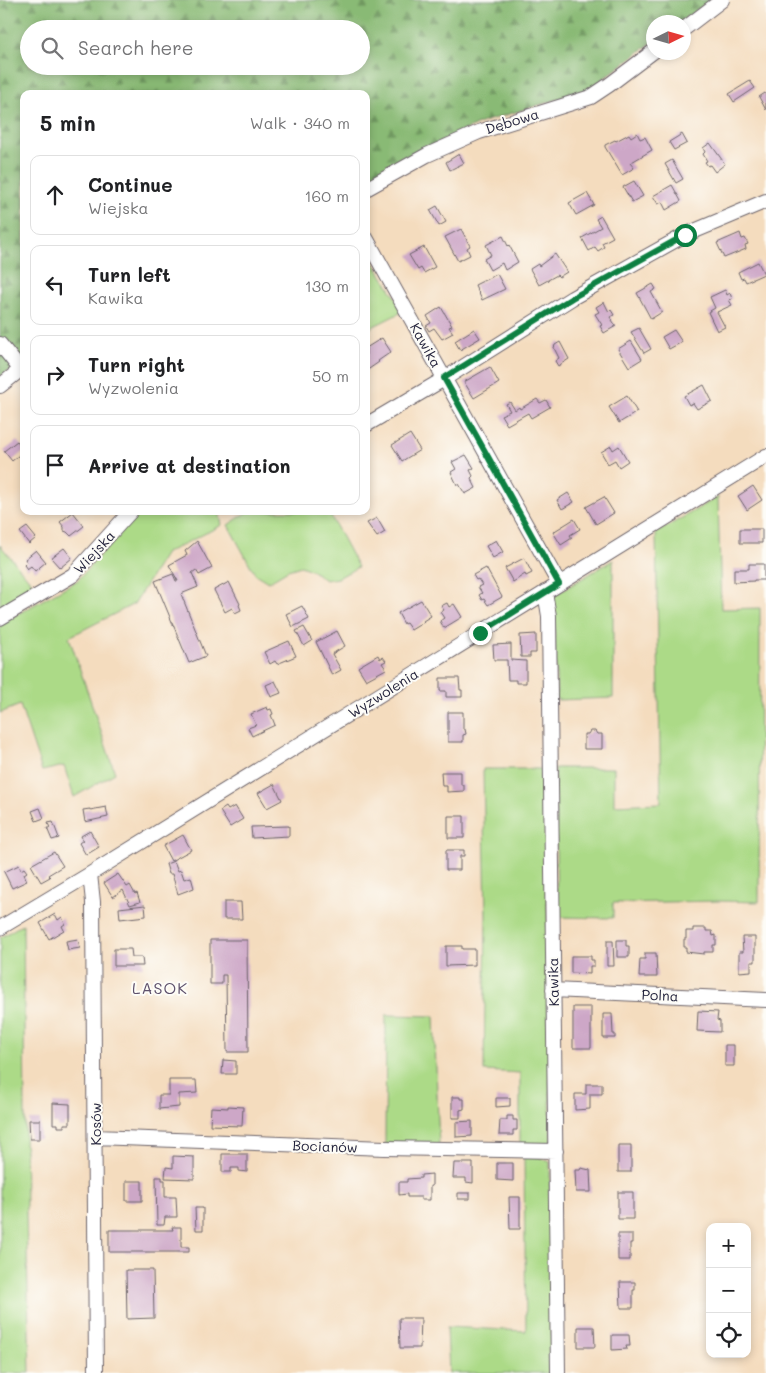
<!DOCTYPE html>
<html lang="en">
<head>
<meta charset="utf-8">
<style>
	:root { --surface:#fff; --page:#f6f6f6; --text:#202124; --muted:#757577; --line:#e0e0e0 }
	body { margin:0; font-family:Mali,sans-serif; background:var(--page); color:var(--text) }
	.controls { position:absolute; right:15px; bottom:15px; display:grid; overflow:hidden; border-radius:10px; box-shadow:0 2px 8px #0003 }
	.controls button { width:45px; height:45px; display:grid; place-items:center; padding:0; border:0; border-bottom:1px solid var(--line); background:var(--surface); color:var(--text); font:25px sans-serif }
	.compass { position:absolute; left:646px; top:15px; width:45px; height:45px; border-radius:50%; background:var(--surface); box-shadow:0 2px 8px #0003; rotate:85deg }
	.stop { position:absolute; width:15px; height:15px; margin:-11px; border:4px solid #0b8043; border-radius:50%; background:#fff }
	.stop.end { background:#0b8043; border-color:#fff; box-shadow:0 1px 5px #0008 }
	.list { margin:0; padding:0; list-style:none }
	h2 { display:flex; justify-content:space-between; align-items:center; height:65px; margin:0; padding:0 20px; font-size:21px }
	h2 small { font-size:16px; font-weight:400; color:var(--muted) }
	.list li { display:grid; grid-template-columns:32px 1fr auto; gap:15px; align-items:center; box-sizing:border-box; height:80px; margin:0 10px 10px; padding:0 10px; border:1px solid var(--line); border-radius:10px }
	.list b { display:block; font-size:19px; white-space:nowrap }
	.list p { margin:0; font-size:16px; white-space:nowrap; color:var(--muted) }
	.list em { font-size:16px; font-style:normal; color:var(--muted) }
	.icon { flex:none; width:28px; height:28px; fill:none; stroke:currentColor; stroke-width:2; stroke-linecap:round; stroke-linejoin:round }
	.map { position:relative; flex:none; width:766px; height:1373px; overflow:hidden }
	.search { position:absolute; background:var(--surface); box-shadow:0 2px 8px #0003; left:20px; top:20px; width:350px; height:55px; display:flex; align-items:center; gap:12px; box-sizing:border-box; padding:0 18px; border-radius:28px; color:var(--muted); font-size:19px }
	.panel { position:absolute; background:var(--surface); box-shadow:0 2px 8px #0003; left:20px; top:90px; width:350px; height:425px; border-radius:10px }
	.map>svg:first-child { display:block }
	.green { fill:#acda87; stroke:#677e61 }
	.forest { fill:url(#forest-firs); stroke:#566e58; fill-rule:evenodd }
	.building { fill:#cda7c7 }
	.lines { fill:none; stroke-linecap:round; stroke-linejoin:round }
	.minor-casing { stroke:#6c6369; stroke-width:16 }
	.minor { stroke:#fff; stroke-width:14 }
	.route { stroke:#0b8043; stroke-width:6 }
	.labels { text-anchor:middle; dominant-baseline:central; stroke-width:4; stroke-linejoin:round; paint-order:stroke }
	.street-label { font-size:14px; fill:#22223b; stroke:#fdfcf7 }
	.quarter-label { font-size:16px; letter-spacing:1px; fill:#5e516c; stroke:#fdfcf7 }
</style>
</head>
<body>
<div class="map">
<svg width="766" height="1373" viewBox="0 0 766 1373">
	<defs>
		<pattern id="forest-firs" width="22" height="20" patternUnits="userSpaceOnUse" patternTransform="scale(1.25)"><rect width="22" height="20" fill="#89ba74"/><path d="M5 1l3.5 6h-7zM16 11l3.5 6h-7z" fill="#709760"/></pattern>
	</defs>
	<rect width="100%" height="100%" fill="#fdfcf7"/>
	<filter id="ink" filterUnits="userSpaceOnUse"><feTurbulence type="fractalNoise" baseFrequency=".02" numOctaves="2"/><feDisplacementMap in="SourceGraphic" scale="10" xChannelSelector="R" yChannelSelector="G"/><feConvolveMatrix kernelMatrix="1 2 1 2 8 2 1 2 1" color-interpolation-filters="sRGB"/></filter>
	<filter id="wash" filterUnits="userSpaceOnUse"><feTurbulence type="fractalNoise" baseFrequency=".0096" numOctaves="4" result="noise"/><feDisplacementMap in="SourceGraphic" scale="20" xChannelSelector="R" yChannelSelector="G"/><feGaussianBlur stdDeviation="1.12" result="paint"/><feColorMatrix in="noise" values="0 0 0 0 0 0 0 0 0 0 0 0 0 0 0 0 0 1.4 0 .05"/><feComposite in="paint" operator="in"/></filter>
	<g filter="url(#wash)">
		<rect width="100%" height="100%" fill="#f4dcbe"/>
		<path class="green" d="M366 250 404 311 366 330Z
			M718 497 721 609 760 608 759 902 720 901 613 903V918L557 917 555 768H614V805L661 803 656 533Z
			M139 511H219L222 525 166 553 134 604 69 637 115 773 74 797 64 766 42 771 20 705 0 713V624L78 580Z
			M249 511H328L358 567 338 578 325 580 313 571 301 566 288 570 268 582 255 574 228 525Z
			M0 545 37 589 0 613Z
			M613 560V698L557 700 553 596Z
			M483 769H545L551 1147 520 1148V1073L484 1071 486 916Z
			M23 924 26 1212 30 1373H0V938Z
			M386 1015 434 1016 439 1146 385 1144Z
			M524 1157H539L550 1162 552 1373H449L447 1327 526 1331Z"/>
		<path class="forest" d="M0 0H711L680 22H654L653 42 588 90 483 122 425 149 366 182V94H24V359L0 377ZM29 29H361V66H29Z"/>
		<g id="blocks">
			<path class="building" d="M750 81 755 88 734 102 729 94Z
				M765 93 766 95V110L759 97Z
				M637 133 640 139 645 137 652 150 630 163 634 168 622 175 605 147V145L615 140 616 141 629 134 631 137Z
				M682 134 687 143 674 150 669 142Z
				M710 143 725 164 715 172 710 165 708 166 705 162 707 161 703 154 705 152 703 148Z
				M459 154 464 163 450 170 446 162Z
				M672 160 683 179 676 183 665 164Z
				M634 181 643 196 632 202 623 187Z
				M672 185 681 201 666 210 662 202 658 204 653 196Z
				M587 193 594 205 576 215 569 203Z
				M437 206 446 222 439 226 430 210Z
				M601 216 613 237 602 243 604 247 598 251 595 247 589 251 582 238 601 227 596 219Z
				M461 229 470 246 467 248 470 255 458 261 445 237Z
				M740 233 742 239 745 238 748 244 745 245 746 249 724 258 717 243Z
				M503 236 508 246 509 245 518 262 505 270 502 263 490 270 484 259 491 255 486 245Z
				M424 247 435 267 424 273 421 268 418 270 409 255Z
				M555 254 567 272 559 277 557 275 539 285 530 269 538 264 539 266Z
				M758 262 764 274 746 282 744 278 741 279 738 272Z
				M497 274 505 289 482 300 475 285Z
				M653 284 656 289 651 292 662 312 651 319 637 293Z
				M725 290 727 295 730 293 732 299 729 300 732 305 717 312 725 327 717 331 708 312 715 308 710 297Z
				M604 302 609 312 611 310 614 315 610 317 616 326 604 333 600 326 602 325 595 314 599 312 596 307Z
				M441 307 452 326 449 327 453 333 442 339 434 328 429 331 426 326 431 323 427 316Z
				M639 328 651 349 644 353 631 332Z
				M474 329 480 338 460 350 455 341Z
				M674 330 682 342 669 349 662 337Z
				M382 338 391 352 378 361 379 362 366 371V348Z
				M631 341 642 359 629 367 618 349Z
				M560 342 569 359 558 366 555 361 559 358 554 348 555 345Z
				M490 367 499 383 474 398 464 382Z
				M704 385 712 401 697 409 693 403 689 405 684 396Z
				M627 396 637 412 619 423 609 407Z
				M537 399 540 403 546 400 550 407 531 418 528 413 507 425 501 415 510 411 506 404 510 402 515 410 519 407 520 409Z
				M410 434 420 450 402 461 392 445Z
				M17 441 24 449V451L12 461 4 451Z
				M611 446 613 450 619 446 628 461 619 467 615 460 608 464 601 452Z
				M466 455 474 468 470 470 473 476 471 478 476 488 465 494 459 484 457 485 451 472 456 469 452 462Z
				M753 486 762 500 747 510 738 496Z
				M568 493 574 502 562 509 557 500Z
				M604 497 614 513 596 524 586 507Z
				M73 512 84 526 71 536 67 532 64 531V527L60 522Z
				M377 518 385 532 377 537 367 523Z
				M574 519 580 529 570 535 572 538 561 545 553 532Z
				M27 527 36 538 29 544 20 532Z
				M740 529H762V543H740Z
				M496 540 503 552 493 558 486 546Z
				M197 541 212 568 199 575 196 570 192 573 198 587 181 594 206 656 189 663 155 581 173 574 176 581H178L169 565 187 555 185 551Z
				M64 548 72 558 60 568 51 558Z
				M36 550 46 562 35 571 31 566 27 569 24 565 27 562 25 559Z
				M524 558 532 573 526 576 525 574 513 582 505 568Z
				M749 564H764V580H754V581L734 582V569H749Z
				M486 568 502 597 488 605 484 599 482 600 479 595 482 593 478 587 482 585 478 579 476 580 473 575Z
				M229 582 240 604 239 605 241 610 235 613 232 608 225 612 214 590Z
				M421 600 431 616 423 621 424 622 411 630 406 623 404 624 398 613Z
				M447 603 449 607 454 604 462 617 444 628 440 621 444 618 440 612 444 610 441 606Z
				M302 606 309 619 293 627 286 614Z
				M304 627 312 641 304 646 296 631Z
				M337 631 345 646 332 654 341 670 332 675 316 642Z
				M536 634V653H530V657H521L520 635Z
				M289 641 296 656 277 664 275 661 270 664 264 652Z
				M511 644V660L526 661V683H516V680H508L507 660H494L493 645Z
				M378 655 380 659 383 657 386 661 382 663 386 669 366 680 358 667Z
				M440 678H459L460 690H462V697H446V691H440Z
				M275 681 281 693 271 697 266 685Z
				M267 707 268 710 271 709 273 714 271 715 275 725 252 736 248 728 256 725 251 714Z
				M448 712H463V729H465L466 734 463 735V742H448Z
				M590 731H595L597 734H602V749H584V734H588Z
				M441 772H461V785H464V791L447 792V786H442Z
				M274 784 282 800 267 808 258 793Z
				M235 806 243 819 230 827 220 811 226 807 228 810Z
				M106 807 108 817 85 822 83 810 90 809V810Z
				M40 808 44 818 36 821 32 811Z
				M448 816H464V838H448Z
				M53 822 59 838 52 840 47 828H50L48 823Z
				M289 826V836L252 838 251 827Z
				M90 831 99 847 86 855 79 843 83 840 81 836Z
				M183 835 191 850 171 861 163 846Z
				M446 850H464V856H460V870H446Z
				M54 852 63 866 48 875 50 877 41 882 31 865Z
				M174 861 178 871 181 870 184 879 191 877 194 888 178 894 172 874H169L166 864Z
				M19 865 21 870 24 868 27 872 24 874 27 881 12 888 4 872Z
				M118 874 127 887 130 885 135 894 137 893 140 902 130 905 123 890 113 897 104 883Z
				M224 902H241L242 919H224Z
				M145 905 146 916 120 919 119 908Z
				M55 914 58 920 62 917 65 924 62 926 64 930 49 939 40 923Z
				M693 928H706V931H712L713 936 716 935V945H713V952H704V954L686 952V947H684V939H686V931H693Z
				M742 937H755V962H751V971L739 972V952H743Z
				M78 939 80 948 68 950 66 941Z
				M210 940H247L248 1052H227L226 975H222V984H210Z
				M617 940H626V946H629V957H617Z
				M607 941H613L614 966H607Z
				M446 946H462V949H475V965L446 966Z
				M114 949H131L132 957H142L143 966H114Z
				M645 953H656L657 977H639L640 959H645Z
				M571 956H591V960H594V966H590V974L571 973Z
				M573 1007H591V1048H573Z
				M698 1011 718 1012 717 1020 720 1021V1032L697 1031Z
				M603 1014H612L613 1034H615V1038H603Z
				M725 1045H734V1066H725Z
				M223 1060 236 1061V1074H222Z
				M169 1080H196L197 1093 179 1094V1107L159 1109V1095H169Z
				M586 1084H602V1094H590V1109L575 1110V1094H586Z
				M452 1097H460V1099H464V1109L460 1110V1118H452Z
				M496 1098H510V1106L496 1107Z
				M53 1103 70 1104V1124H64V1127H58V1124H53Z
				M228 1106 243 1107 242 1126 210 1125 211 1107 228 1108Z
				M507 1116H513V1120H517V1130H513V1135H499L500 1120H507Z
				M29 1120H40V1139H30Z
				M472 1121V1136L456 1137V1122Z
				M618 1145H631V1172H618Z
				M222 1154H247V1172L239 1171V1168H231V1172H222Z
				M173 1156 194 1157V1179L165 1178 166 1167 173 1168Z
				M454 1163H473V1183L466 1182V1178H453Z
				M497 1163H513V1181L497 1180Z
				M581 1168 590 1170 591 1192H576L575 1170H580Z
				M432 1174V1186H430V1200H421V1197H407V1194L399 1195V1182H407V1179L421 1178V1175Z
				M156 1177H162V1180H165V1197H176L177 1217H165L164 1225H157Z
				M126 1181H142V1201H126Z
				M618 1192H633V1219H618Z
				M458 1193H470V1199H458Z
				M509 1197H520V1229H510Z
				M195 1208H203V1230H196Z
				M172 1227H181V1247H189V1252H109V1230H173Z
				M618 1234H632V1243H630V1260H618Z
				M126 1270H153L154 1318 127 1319Z
				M620 1282H635V1290H633V1308H621Z
				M399 1318H421L420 1348H400Z
				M578 1327H594L595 1347H578Z
				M612 1335H629L630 1346H626L627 1349 612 1350Z"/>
		</g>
	</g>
	<g filter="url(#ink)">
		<use href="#blocks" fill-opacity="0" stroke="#6c6369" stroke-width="1"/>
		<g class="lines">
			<g class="minor-casing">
				<path id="minor" d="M684 29 722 0
					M366 189 427 155 479 132 591 97 609 85 654 51
					M366 238 559 584
					M0 344 20 369
					M0 386 24 367
					M366 425 444 379 572 298 685 235 766 201
					M545 592 549 616 558 1373
					M0 618 73 575 131 511
					M90 874 93 902 96 1373
					M0 928 90 874 766 456
					M553 990 766 1000
					M95 1137 384 1148 556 1151"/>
			</g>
			<use href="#minor" class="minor"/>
		</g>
	</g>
	<g class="lines" filter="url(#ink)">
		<path class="route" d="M480 633 559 584 444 378 572 298 685 235"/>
	</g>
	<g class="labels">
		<g class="street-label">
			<text transform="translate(512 121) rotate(-17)">Dębowa</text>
			<text transform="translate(426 345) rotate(61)">Kawika</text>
			<text transform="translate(94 552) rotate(-47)">Wiejska</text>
			<text transform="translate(383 693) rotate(-32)">Wyzwolenia</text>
			<text transform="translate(553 982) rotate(-91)">Kawika</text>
			<text transform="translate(660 995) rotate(3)">Polna</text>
			<text transform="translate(95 1124) rotate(-90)">Kosów</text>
			<text transform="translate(325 1146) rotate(2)">Bocianów</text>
		</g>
		<g class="quarter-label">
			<text x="160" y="987">LASOK</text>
		</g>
	</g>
</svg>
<div class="controls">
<button>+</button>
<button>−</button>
<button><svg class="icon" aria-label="locate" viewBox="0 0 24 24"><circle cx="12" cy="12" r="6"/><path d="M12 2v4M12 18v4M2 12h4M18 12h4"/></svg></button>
</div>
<svg class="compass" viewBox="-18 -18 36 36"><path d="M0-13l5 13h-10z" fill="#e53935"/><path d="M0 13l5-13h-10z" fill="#757577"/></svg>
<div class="stop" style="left:685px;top:235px"></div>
<div class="stop end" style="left:480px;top:633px"></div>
<div class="search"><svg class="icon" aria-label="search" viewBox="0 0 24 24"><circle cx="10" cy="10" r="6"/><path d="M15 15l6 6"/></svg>Search here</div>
<section class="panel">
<h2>5 min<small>Walk · 340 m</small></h2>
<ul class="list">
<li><svg class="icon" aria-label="ahead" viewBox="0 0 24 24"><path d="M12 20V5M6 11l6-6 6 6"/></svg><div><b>Continue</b><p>Wiejska</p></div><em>160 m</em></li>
<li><svg class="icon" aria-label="left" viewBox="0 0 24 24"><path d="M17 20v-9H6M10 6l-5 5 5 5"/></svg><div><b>Turn left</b><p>Kawika</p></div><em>130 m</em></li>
<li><svg class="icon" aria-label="right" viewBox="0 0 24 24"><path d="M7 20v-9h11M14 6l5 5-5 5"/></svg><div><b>Turn right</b><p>Wyzwolenia</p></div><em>50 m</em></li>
<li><svg class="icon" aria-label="arrive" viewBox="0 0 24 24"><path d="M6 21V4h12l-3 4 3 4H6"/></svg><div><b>Arrive at destination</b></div></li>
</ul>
</section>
</div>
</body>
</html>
